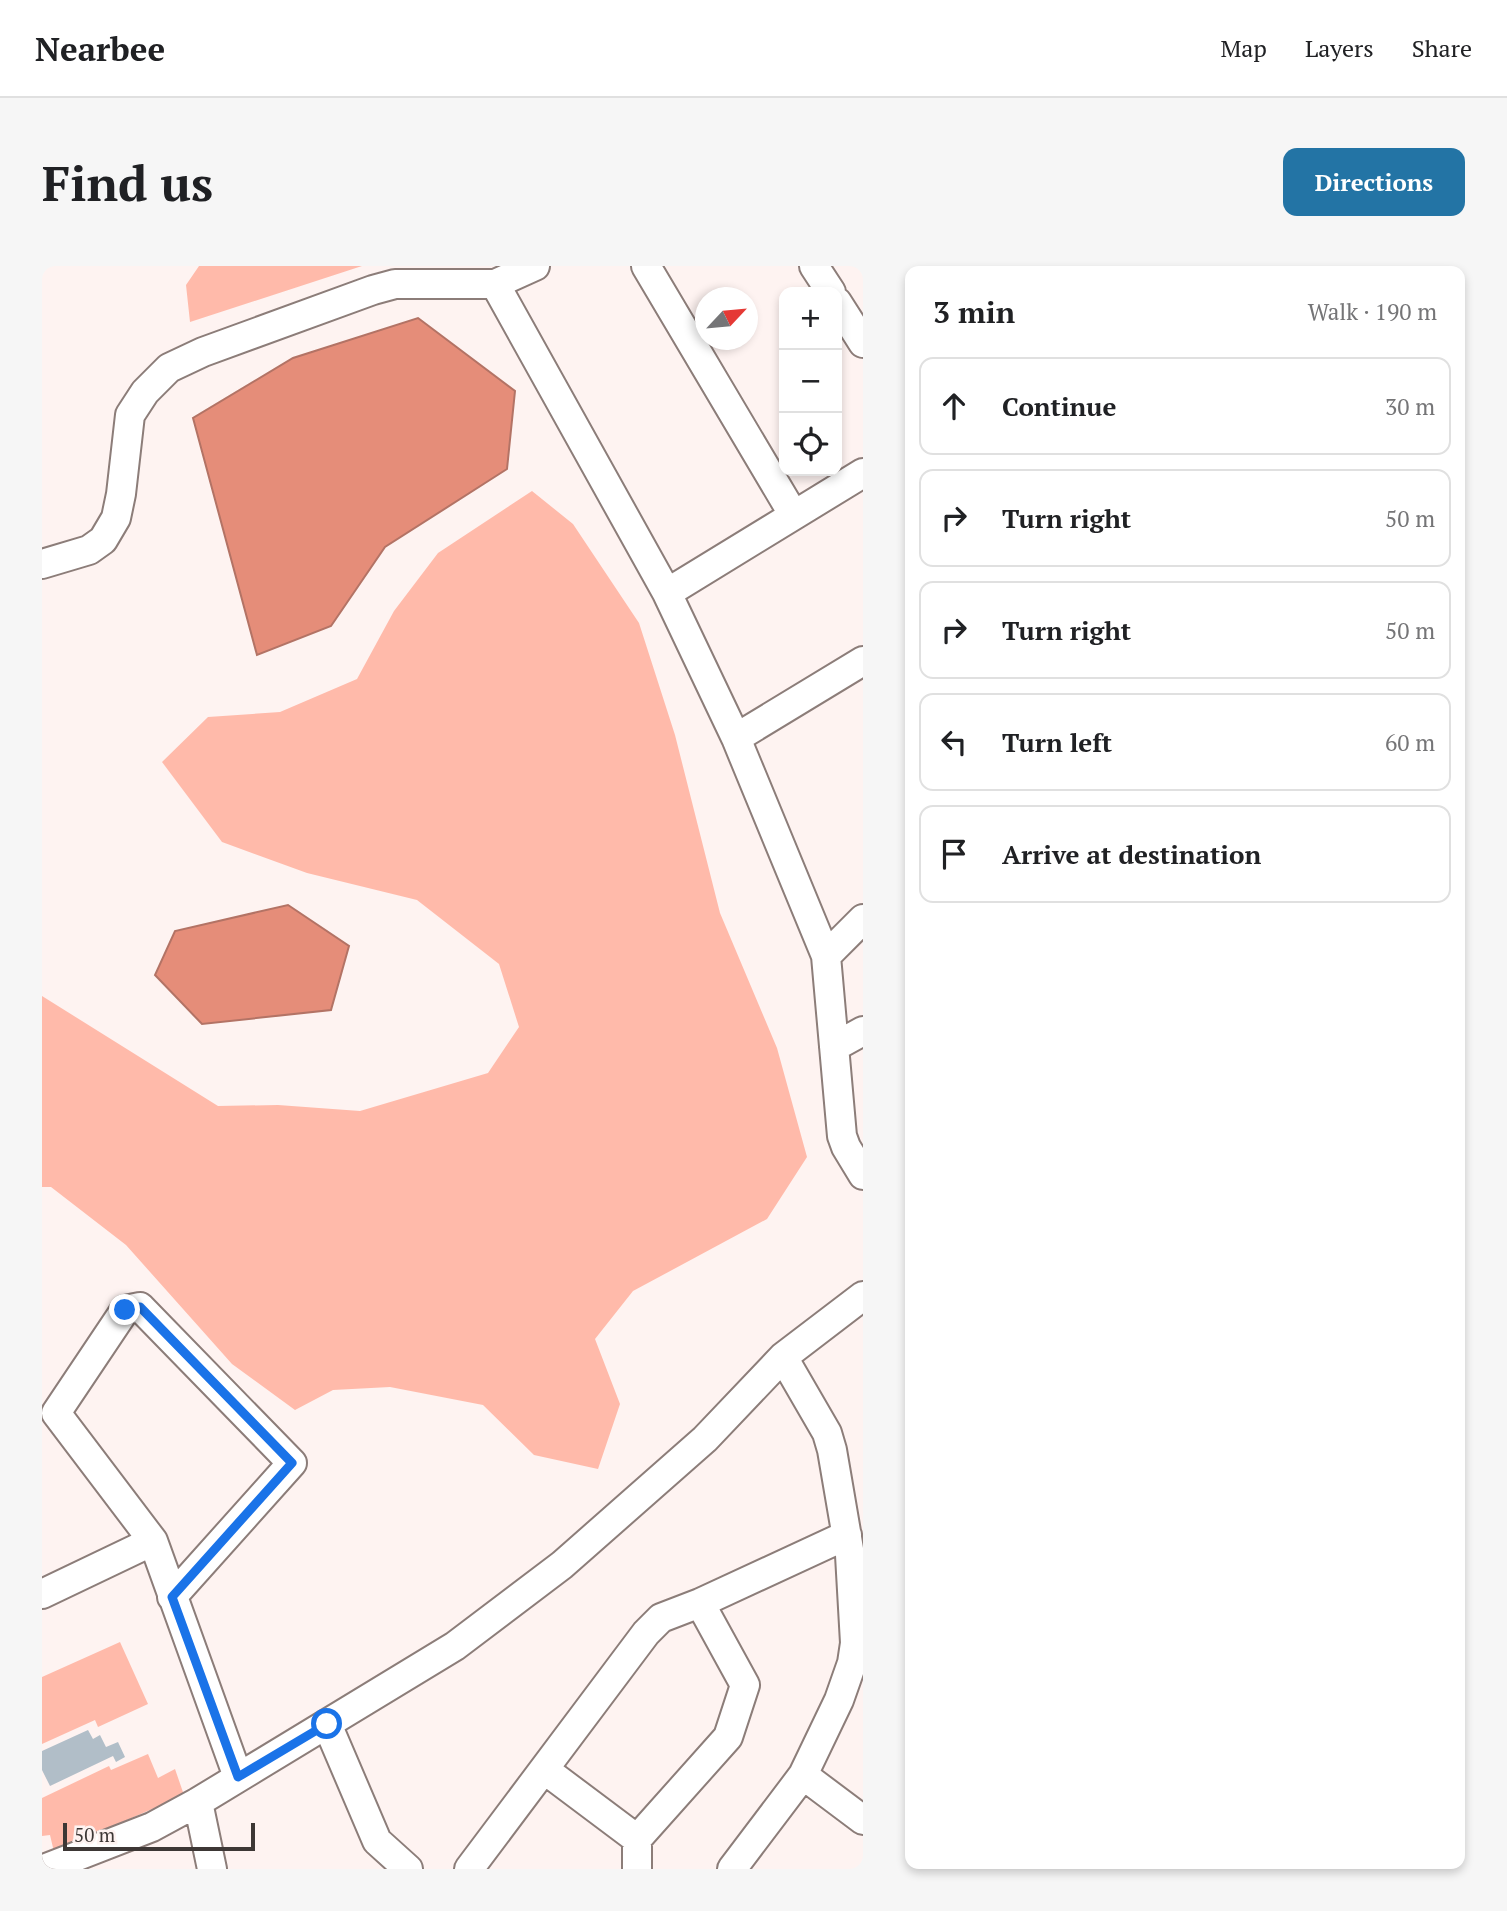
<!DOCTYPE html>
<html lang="en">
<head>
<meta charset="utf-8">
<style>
	:root { --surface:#fff; --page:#f6f6f6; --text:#202124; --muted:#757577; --line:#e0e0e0; --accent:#2374a5 }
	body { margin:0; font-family:"PT Serif",serif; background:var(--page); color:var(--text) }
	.controls { position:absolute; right:21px; top:21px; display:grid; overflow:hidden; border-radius:14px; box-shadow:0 4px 10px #0003 }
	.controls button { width:63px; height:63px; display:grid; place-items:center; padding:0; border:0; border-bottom:2px solid var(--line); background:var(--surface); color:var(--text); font:35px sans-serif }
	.compass { position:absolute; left:653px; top:21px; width:63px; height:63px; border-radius:50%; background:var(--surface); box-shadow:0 4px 10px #0003; rotate:64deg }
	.scale { position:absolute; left:21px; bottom:18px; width:192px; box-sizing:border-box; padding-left:7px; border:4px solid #3d3735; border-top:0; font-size:19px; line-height:24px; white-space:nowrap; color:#3d3735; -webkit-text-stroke:5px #fef3f1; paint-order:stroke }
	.stop { position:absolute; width:21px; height:21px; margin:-16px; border:5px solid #1a73e8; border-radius:50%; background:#fff }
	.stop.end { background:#1a73e8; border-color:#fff; box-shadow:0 2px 7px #0008 }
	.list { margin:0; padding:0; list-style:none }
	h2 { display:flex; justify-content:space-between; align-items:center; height:91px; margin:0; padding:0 28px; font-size:30px }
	h2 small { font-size:23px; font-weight:400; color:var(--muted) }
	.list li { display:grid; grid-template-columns:46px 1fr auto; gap:21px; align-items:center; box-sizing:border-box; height:98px; margin:0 14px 14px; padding:0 14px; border:2px solid var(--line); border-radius:14px }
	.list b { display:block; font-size:26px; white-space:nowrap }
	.list em { font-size:23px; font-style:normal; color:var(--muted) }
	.icon { flex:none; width:38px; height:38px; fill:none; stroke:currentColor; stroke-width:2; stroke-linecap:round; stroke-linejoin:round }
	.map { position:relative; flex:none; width:821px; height:1603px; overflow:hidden; border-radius:14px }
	header { display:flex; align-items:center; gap:42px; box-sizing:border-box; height:98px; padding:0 35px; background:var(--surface); border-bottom:2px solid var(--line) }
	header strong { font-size:33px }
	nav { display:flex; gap:38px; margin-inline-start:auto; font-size:24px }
	.intro { display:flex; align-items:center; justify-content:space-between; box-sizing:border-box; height:168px; padding:0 42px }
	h1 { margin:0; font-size:49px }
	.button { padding:18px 32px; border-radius:14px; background:var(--accent); color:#fff; font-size:24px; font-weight:700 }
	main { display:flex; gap:42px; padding:0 42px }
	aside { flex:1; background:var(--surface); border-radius:14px; box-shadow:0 4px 10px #0003 }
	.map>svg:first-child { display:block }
	.green { fill:#ffbaaa }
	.water { fill:#e58d79; stroke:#b37365; stroke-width:2 }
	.building { fill:#b1bec8 }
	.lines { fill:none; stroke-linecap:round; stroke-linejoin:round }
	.minor-casing { stroke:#8c7d79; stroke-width:32 }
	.minor { stroke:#fff; stroke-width:28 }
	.route { stroke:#1a73e8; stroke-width:9 }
</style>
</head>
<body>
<header>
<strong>Nearbee</strong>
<nav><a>Map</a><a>Layers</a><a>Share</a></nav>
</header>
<div class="intro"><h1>Find us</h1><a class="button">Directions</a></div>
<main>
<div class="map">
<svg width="821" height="1603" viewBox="0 0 821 1603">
	<rect width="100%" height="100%" fill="#fef3f1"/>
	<path class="green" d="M157 0H320L148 56 144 19Z
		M490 225 531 258 597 357 633 469 678 647 735 782 765 891 725 953 591 1025 553 1073 578 1138 556 1203 492 1189 441 1139 348 1121 291 1124 253 1144 190 1098 84 979 9 921H0V730L176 840 236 839 318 845 446 807 477 761 457 698 375 634 265 607 180 576 120 496 166 451 238 446 315 413 352 345 396 287Z
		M78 1376 106 1438 56 1461 53 1454 0 1478V1411Z
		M106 1488 116 1512 133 1503 142 1529 12 1586 8 1569 0 1570V1532L67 1500 69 1504Z"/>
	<path class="water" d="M376 52 473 125 465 203 343 281 289 360 215 389 151 152 251 92Z
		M246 639 307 680 289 744 160 758 113 709 133 665Z"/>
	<path class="building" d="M46 1464 51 1473 58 1469 64 1481 76 1476 83 1491 74 1496 71 1490 8 1520 0 1504V1485Z"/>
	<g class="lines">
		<g class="minor-casing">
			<path id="minor" d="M604 0 751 248
				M772 0 789 26
				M453 18 625 327 694 472 784 690 800 870 804 881 821 909
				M795 36 821 77
				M0 298 47 284 61 274 74 252 79 228 88 149 103 126 127 102 161 86 331 24 353 18H453L493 0
				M625 327 821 207
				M694 472 821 395
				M784 690 821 653
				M792 781 821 765
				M0 1328 111 1275
				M130 1331 250 1197 98 1041 83 1044 14 1147 111 1275 196 1511
				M285 1458 335 1575 366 1603
				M503 1504 595 1573V1603
				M761 1509 821 1554
				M156 1536 170 1603
				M595 1573 686 1471 703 1419 658 1337
				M2 1603 110 1561 156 1536 413 1380 520 1299 663 1173 741 1091 821 1030
				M427 1603 604 1367 619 1352 658 1337 805 1269
				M690 1603 761 1509 797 1434 810 1397 813 1377 808 1289 790 1184 785 1167 741 1091"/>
		</g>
		<use href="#minor" class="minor"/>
	</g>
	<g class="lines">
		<path class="route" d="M83 1044 98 1041 250 1197 130 1331 196 1511 285 1458"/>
	</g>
</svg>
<div class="controls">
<button>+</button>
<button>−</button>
<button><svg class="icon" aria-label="locate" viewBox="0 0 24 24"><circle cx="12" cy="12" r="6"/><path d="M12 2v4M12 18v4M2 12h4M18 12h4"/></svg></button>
</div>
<svg class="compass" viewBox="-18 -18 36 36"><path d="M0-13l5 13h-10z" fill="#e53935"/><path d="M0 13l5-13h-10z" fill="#757577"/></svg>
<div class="scale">50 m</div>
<div class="stop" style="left:285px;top:1458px"></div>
<div class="stop end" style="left:83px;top:1044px"></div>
</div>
<aside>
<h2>3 min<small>Walk · 190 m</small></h2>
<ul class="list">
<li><svg class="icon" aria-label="ahead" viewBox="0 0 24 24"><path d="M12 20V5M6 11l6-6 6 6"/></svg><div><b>Continue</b></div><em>30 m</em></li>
<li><svg class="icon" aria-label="right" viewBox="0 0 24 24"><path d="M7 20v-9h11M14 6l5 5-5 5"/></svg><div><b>Turn right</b></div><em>50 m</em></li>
<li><svg class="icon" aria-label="right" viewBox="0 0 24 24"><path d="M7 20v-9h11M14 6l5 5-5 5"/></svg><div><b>Turn right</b></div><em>50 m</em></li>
<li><svg class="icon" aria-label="left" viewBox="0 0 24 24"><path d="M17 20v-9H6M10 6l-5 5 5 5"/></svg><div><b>Turn left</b></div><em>60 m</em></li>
<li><svg class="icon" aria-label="arrive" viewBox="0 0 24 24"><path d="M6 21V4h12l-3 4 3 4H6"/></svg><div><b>Arrive at destination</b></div></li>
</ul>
</aside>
</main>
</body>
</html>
